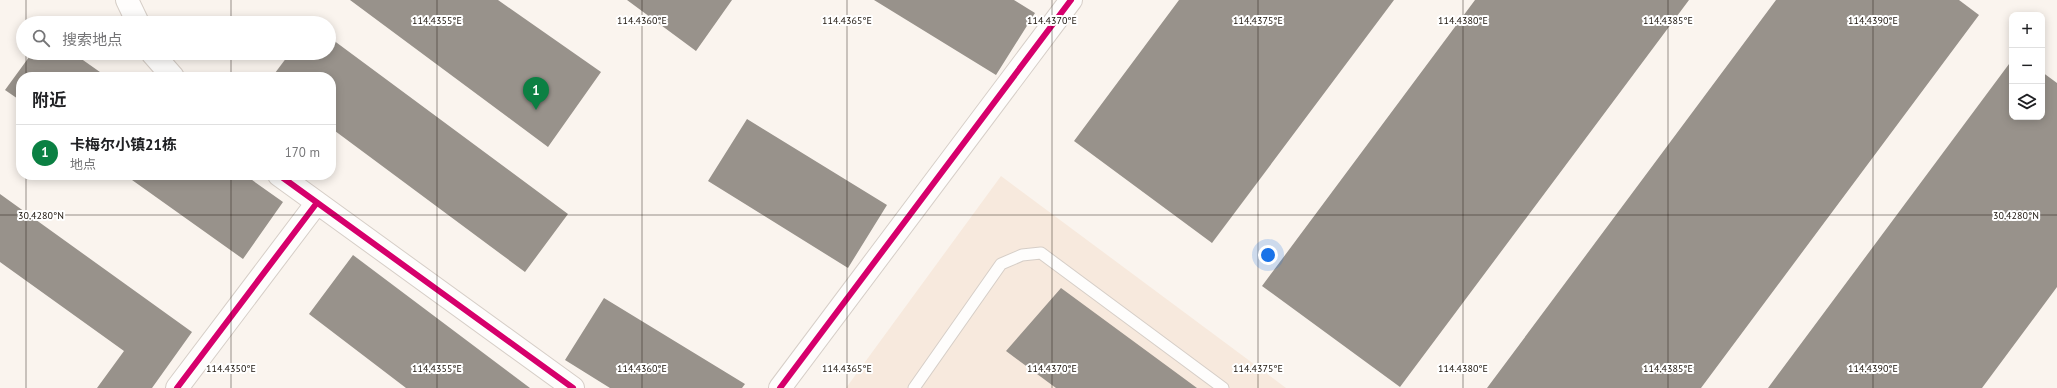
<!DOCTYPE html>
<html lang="zh">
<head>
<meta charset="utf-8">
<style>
	:root { --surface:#fff; --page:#f6f6f6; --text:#202124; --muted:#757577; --line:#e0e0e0; --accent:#0b8043 }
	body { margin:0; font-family:"PT Sans","Noto Sans SC",sans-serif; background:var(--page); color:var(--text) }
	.controls { position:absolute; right:12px; top:12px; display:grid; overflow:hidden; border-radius:8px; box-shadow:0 2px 10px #0003 }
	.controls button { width:36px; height:36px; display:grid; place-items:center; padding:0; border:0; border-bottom:1px solid var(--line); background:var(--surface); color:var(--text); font:20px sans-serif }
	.you { position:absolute; left:1268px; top:255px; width:14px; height:14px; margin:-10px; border:3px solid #fff; border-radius:50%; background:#1a73e8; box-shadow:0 0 0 6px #1a73e833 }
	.badge { display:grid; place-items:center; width:26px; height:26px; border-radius:50%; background:var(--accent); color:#fff; font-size:13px; font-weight:700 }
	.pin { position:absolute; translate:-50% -33px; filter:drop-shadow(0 1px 2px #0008) }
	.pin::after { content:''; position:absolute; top:21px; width:14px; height:12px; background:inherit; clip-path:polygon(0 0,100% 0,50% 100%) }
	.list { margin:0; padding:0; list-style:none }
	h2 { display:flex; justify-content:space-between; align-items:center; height:52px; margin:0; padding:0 16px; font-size:17px }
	h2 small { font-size:13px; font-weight:400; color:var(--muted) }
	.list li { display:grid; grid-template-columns:26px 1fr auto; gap:12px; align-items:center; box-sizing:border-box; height:56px; padding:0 16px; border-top:1px solid var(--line) }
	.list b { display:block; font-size:15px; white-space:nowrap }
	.list p { margin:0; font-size:13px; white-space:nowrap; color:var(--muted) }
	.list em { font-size:13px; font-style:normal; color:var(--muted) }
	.icon { flex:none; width:22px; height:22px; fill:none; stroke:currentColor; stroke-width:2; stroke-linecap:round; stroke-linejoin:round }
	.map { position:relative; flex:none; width:2057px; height:388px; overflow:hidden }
	.search { position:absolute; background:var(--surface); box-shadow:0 2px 10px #0003; left:16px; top:16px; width:320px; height:44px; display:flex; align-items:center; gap:10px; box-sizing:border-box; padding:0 14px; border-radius:22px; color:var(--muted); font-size:15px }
	.panel { position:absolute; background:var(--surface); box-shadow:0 2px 10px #0003; left:16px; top:72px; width:320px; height:108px; border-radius:16px }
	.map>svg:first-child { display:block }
	.built { fill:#f7e9dd }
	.building { fill:#98928b }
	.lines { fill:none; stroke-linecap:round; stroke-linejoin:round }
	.lane-casing { stroke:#d6cec7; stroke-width:13 }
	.street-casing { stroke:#d6cec7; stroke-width:24 }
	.lane { stroke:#fefdfc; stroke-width:11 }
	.street { stroke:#fefdfc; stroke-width:22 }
	.cycleway-casing { stroke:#fff; stroke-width:8 }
	.cycleway { stroke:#d6006c; stroke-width:6 }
	.ticks { fill:none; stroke:#1b130b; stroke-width:1; stroke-opacity:0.45 }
	.ticks-label { font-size:10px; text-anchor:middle; fill:#1b130b; stroke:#fff; stroke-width:4; stroke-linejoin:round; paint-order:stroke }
</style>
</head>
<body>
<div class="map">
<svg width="2057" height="388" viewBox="0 0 2057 388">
	<rect width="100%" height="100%" fill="#faf4ee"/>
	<path class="built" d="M1001 176 1286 388H846Z"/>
	<path class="building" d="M350 0H498L601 72 548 147Z
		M627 0H732L696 51Z
		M874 0H1014L1035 13 996 75Z
		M1179 0H1394L1212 243 1074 141Z
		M1475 0H1689L1400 387 1262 286Z
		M1776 0H1959L1979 15 1701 388H1487Z
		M329 37 568 214 525 272 331 128V77H272L290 53H329Z
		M32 53H73L107 77H21V101L5 90Z
		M2012 60V117H2042V72L2057 83V287L1982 388H1768Z
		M747 119 887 205 848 268 708 181Z
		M125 175H245L283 202 243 259Z
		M0 194 192 332 152 388H97L124 351 0 262Z
		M353 255 530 388H406L309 314Z
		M1061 288 1197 388H1056L1006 351Z
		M604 298 745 384 742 388H610L565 360Z"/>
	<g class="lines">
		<g class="lane-casing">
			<path id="lane" d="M914 388 1001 264 1022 255 1041 253 1223 388"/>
		</g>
		<g class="street-casing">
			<path id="street" d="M127 0 138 23
				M152 53 173 77
				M279 175 573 388
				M177 388 316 204
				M780 388 1071 0"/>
		</g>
		<use href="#lane" class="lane"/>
		<use href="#street" class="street"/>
		<g class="cycleway-casing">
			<path id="cycleway" d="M279 175 573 388
				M177 388 316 204
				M780 388 1071 0"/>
		</g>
		<use href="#cycleway" class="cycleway"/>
	</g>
	<path class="ticks" d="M26 0V23M231 0V23M437 0V388M642 0V388M847 0V388M1052 0V388M1258 0V388M1463 0V388M1668 0V388M1873 0V388M26 53V77M231 53V77M26 175V388M231 175V388M0 215H2057"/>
	<g class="ticks-label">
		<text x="437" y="24">114.4355°E</text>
		<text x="642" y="24">114.4360°E</text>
		<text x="847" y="24">114.4365°E</text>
		<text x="1052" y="24">114.4370°E</text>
		<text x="1258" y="24">114.4375°E</text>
		<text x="1463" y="24">114.4380°E</text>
		<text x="1668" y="24">114.4385°E</text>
		<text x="1873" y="24">114.4390°E</text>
		<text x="41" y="219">30.4280°N</text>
		<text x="2016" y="219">30.4280°N</text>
		<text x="231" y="372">114.4350°E</text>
		<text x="437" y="372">114.4355°E</text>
		<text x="642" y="372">114.4360°E</text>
		<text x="847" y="372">114.4365°E</text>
		<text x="1052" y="372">114.4370°E</text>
		<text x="1258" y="372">114.4375°E</text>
		<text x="1463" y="372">114.4380°E</text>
		<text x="1668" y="372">114.4385°E</text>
		<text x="1873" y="372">114.4390°E</text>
	</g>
</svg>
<div class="controls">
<button>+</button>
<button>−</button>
<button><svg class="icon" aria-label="layers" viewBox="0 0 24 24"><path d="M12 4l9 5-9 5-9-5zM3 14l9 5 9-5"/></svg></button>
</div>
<div class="you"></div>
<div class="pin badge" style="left:536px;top:110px">1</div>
<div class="search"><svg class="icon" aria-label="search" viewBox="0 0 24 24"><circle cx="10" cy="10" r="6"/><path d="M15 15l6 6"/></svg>搜索地点</div>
<section class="panel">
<h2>附近<small></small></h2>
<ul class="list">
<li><span class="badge">1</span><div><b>卡梅尔小镇21栋</b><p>地点</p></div><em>170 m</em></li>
</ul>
</section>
</div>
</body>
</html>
